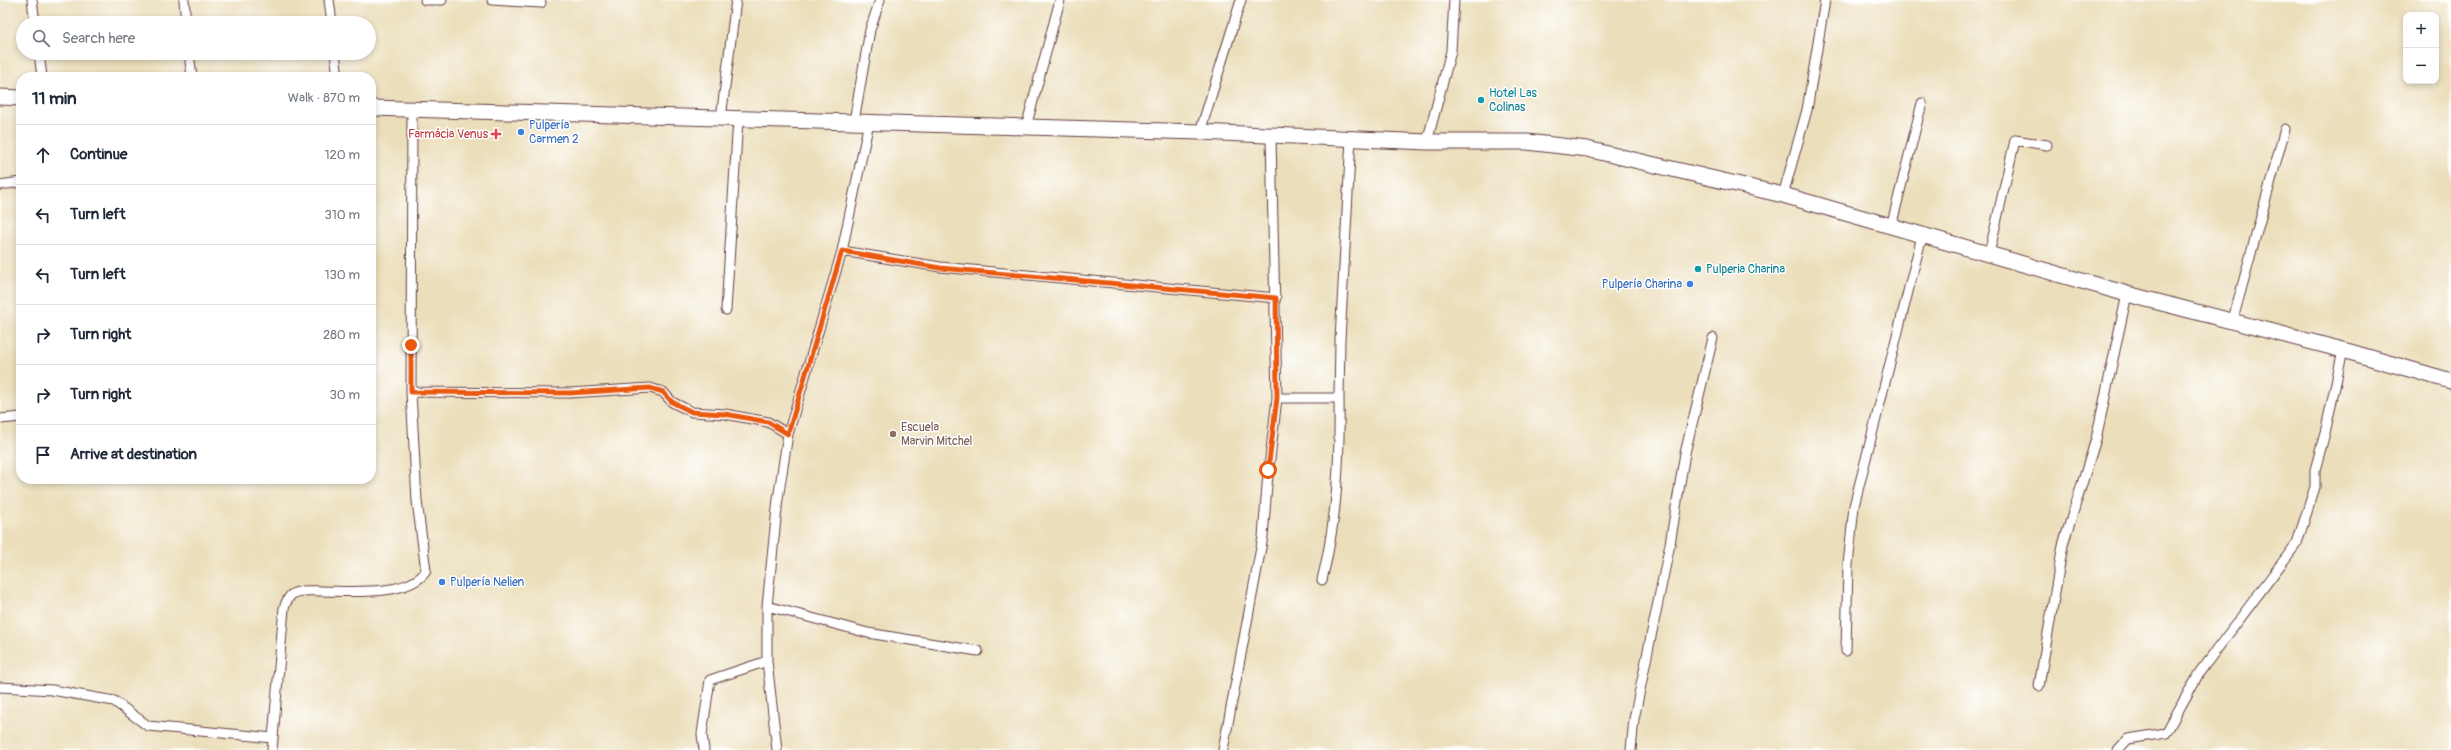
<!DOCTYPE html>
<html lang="en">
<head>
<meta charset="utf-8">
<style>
	:root { --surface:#fff; --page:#f6f6f7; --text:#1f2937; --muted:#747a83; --line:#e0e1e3 }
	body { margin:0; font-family:Pangolin,sans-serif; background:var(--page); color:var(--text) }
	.controls { position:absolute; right:12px; top:12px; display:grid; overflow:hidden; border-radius:8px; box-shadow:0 2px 6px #0003 }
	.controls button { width:36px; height:36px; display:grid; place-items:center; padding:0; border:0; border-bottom:1px solid var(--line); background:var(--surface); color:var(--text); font:20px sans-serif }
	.stop { position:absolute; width:12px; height:12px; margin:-9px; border:3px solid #ea580c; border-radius:50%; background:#fff }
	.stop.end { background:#ea580c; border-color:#fff; box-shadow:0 1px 4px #0008 }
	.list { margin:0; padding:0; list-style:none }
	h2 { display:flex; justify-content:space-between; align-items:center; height:52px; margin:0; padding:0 16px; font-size:17px }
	h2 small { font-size:13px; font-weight:400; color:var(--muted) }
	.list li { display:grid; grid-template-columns:26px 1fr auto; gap:12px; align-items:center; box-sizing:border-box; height:60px; padding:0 16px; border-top:1px solid var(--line) }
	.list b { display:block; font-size:15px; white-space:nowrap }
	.list em { font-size:13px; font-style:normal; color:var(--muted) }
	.icon { flex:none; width:22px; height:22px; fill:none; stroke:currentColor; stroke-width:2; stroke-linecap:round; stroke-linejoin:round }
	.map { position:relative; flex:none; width:2451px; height:750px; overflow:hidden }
	.search { position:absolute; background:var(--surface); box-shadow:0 2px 6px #0003; left:16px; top:16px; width:360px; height:44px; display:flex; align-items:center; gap:10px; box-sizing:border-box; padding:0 14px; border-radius:22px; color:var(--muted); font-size:15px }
	.panel { position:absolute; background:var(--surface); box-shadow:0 2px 6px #0003; left:16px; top:72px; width:360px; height:412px; border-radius:16px }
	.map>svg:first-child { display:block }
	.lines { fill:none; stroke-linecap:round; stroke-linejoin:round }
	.minor-casing { stroke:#623c40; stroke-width:11 }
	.trunk-casing { stroke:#623c40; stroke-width:17 }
	.minor { stroke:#fff; stroke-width:9 }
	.trunk { stroke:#fff; stroke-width:15 }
	.route { stroke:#ea580c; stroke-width:5 }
	.culture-dot { fill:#0f9aa8; stroke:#fff; stroke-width:1.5 }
	.shop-dot { fill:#3f7fe0; stroke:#fff; stroke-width:1.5 }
	.health-dot { fill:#e0444e; stroke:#fff; stroke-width:1.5 }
	.education-dot { fill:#8d6e63; stroke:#fff; stroke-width:1.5 }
	.labels { text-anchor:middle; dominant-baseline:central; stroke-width:3; stroke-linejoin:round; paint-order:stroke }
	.culture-label { font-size:12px; fill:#0d838f; stroke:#fff; text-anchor:start }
	.shop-label { font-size:12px; fill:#366cbe; stroke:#fff; text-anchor:start }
	.health-label { font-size:12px; fill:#be3a42; stroke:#fff; text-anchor:end }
	.education-label { font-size:12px; fill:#785e54; stroke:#fff; text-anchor:start }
</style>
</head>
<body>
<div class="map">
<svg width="2451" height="750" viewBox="0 0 2451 750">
	<rect width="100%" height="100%" fill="#fff"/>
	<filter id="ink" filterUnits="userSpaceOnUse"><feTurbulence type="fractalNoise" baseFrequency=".025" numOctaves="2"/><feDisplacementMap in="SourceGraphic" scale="8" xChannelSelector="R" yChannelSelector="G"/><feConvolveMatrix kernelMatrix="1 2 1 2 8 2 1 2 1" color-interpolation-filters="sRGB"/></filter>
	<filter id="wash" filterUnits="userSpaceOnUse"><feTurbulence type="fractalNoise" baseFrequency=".012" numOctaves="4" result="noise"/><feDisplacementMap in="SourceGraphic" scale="16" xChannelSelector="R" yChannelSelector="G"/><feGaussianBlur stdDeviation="0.9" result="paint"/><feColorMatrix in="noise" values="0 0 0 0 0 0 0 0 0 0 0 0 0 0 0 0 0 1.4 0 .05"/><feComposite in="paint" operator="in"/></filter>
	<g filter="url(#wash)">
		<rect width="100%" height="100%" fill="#ebdeba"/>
	</g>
	<g filter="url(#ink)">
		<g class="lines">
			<g class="minor-casing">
				<path id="minor" d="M32 0 35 23
					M184 0 186 23
					M329 0 332 23
					M425 0H442
					M492 0 541 3
					M39 53 42 77
					M189 53 192 77
					M335 53 338 77
					M721 118 736 0
					M854 121 870 30 880 0
					M1026 127 1060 0
					M1200 132 1241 0
					M1427 142 1451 51 1454 0
					M0 185 21 182
					M1783 195 1807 110 1825 0
					M1891 227 1922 103
					M842 251 940 267 1276 298
					M1989 254 2015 140 2047 145
					M726 310 738 119
					M2232 323 2285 129
					M411 392 569 393 650 388 663 392 672 402 692 412 725 414 768 422 788 434
					M1277 398H1339L1340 340 1351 138
					M0 419 21 417
					M1322 580C1337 520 1340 460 1339 398
					M767 606 868 633 978 651
					M1846 651 1848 565 1854 506 1922 236
					M767 661 777 750
					M2039 686 2063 545 2096 439 2127 294
					M0 687 52 690 114 701 148 726 273 738 284 608C286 603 287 599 291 595 299 589 312 591 321 591 349 591 409 597 426 571L417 501 411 392 412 110
					M272 750 273 738
					M704 750 702 734 710 680 767 661V606L778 499 788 434 842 251 869 122
					M1223 750 1263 537 1267 485 1277 398 1271 137
					M1631 750 1634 719 1670 544 1685 453 1713 338
					M2118 750 2128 739 2166 733 2199 673 2297 543 2315 487V470L2325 433 2343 350"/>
			</g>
			<g class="trunk-casing">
				<path id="trunk" d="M0 97 21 98
					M371 108 1200 132 1427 142H1527L1587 149 1783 195 2127 294 2343 350 2451 381"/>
			</g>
			<use href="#minor" class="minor"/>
			<use href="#trunk" class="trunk"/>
		</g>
	</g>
	<g class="lines" filter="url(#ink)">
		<path class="route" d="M411 345V392L570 393 650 388 663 392 672 402 692 412 725 414 768 422 788 434 842 251 940 268 1276 298 1277 398 1268 470"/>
	</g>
	<g class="culture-dot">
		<circle cx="1481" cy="100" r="4"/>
		<circle cx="1698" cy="269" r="4"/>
	</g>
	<g class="shop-dot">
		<circle cx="521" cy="132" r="4"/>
		<circle cx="1690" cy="284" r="4"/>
		<circle cx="442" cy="582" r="4"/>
	</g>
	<path class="health-dot" d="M494 128h4v4h4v4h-4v4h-4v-4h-4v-4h4z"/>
	<circle class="education-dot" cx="893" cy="434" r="4"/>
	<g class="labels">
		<g class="culture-label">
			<text x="1489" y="93">Hotel Las<tspan x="1489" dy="14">Colinas</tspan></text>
			<text x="1706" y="269">Pulperia Charina</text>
		</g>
		<g class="shop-label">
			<text x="529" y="125">Pulpería<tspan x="529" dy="14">Carmen 2</tspan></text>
			<text x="1682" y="284" text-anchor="end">Pulpería Charina</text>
			<text x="450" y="582">Pulpería Nelien</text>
		</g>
		<g class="health-label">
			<text x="488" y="134">Farmácia Venus</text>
		</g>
		<g class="education-label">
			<text x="901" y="427">Escuela<tspan x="901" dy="14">Marvin Mitchel</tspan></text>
		</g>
	</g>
</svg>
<div class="controls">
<button>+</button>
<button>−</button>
</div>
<div class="stop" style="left:1268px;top:470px"></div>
<div class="stop end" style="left:411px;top:345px"></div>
<div class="search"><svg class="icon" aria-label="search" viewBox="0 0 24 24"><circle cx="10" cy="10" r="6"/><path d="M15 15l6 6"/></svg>Search here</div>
<section class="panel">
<h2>11 min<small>Walk · 870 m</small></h2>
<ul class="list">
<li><svg class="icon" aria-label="ahead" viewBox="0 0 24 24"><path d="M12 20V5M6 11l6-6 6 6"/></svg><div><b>Continue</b></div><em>120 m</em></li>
<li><svg class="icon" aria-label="left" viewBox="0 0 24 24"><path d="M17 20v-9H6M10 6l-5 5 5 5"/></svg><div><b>Turn left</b></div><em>310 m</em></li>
<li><svg class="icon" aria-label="left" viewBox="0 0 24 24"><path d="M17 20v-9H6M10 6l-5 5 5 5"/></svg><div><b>Turn left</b></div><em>130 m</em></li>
<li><svg class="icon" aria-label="right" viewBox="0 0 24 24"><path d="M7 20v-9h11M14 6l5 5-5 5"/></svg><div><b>Turn right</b></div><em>280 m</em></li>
<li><svg class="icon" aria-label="right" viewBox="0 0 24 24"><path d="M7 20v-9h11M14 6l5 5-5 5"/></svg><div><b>Turn right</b></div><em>30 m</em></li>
<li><svg class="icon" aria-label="arrive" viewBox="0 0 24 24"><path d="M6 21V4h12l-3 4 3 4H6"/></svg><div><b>Arrive at destination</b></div></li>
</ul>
</section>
</div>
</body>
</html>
